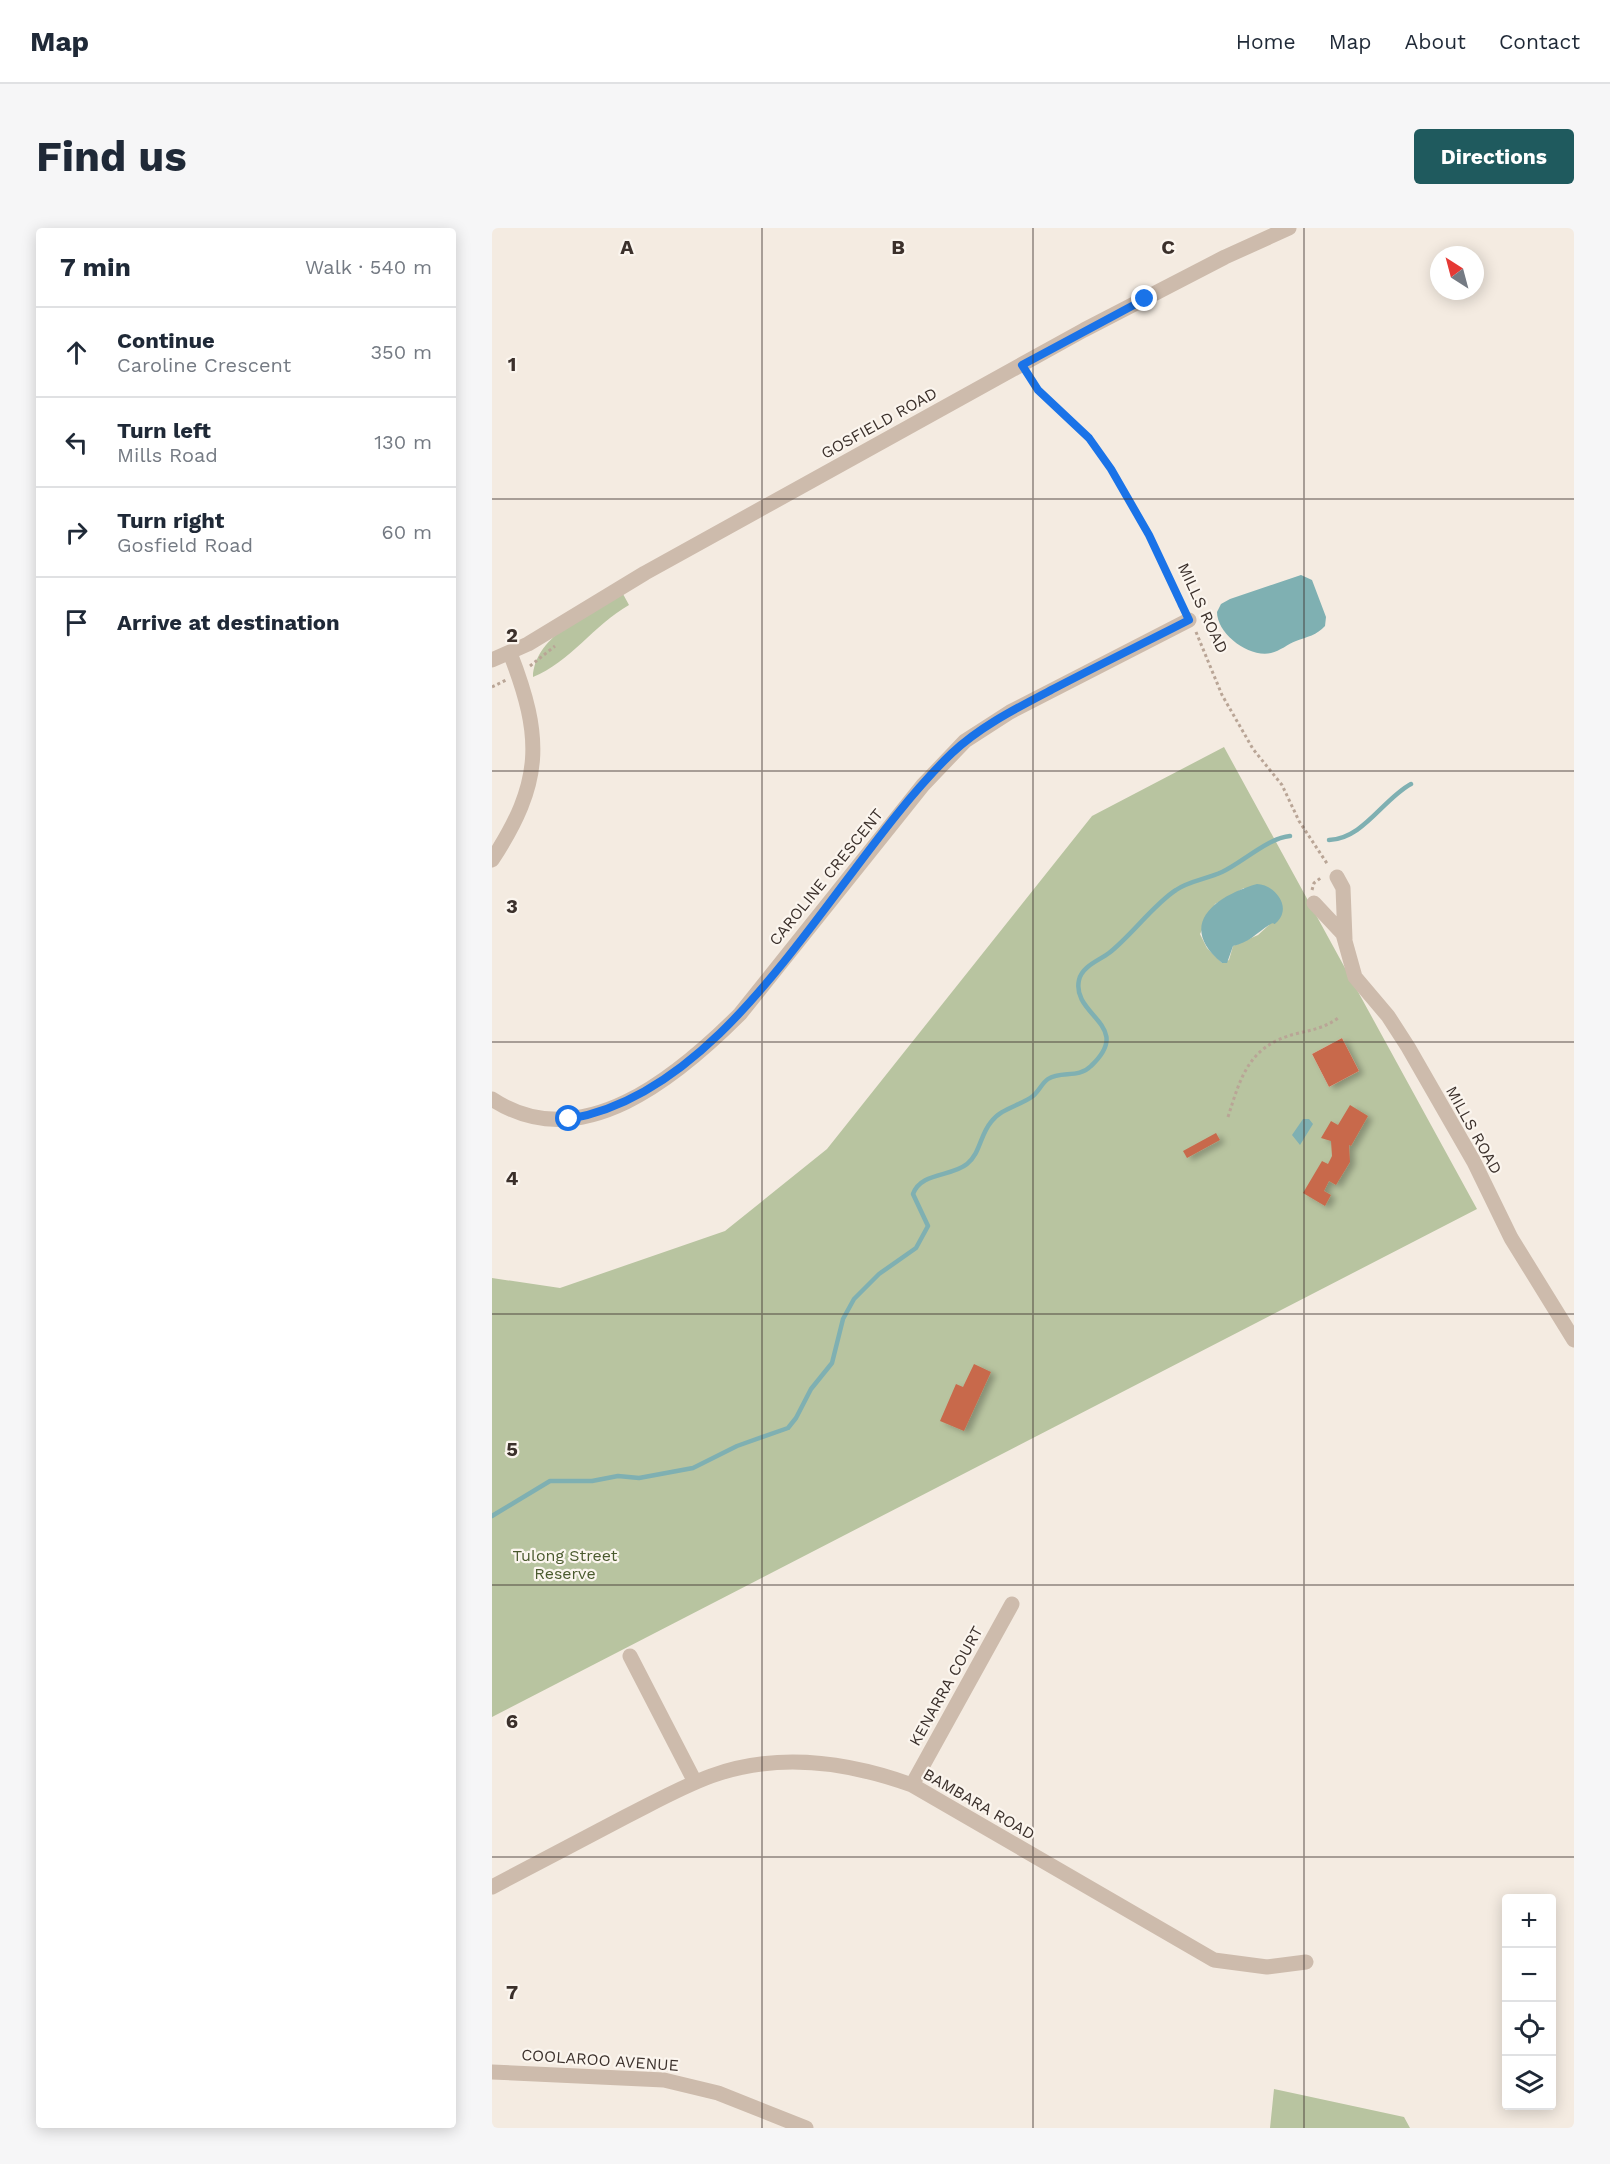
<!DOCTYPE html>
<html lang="en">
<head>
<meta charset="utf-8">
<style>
	:root { --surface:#fff; --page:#f6f6f7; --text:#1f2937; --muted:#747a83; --line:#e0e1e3; --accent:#1f5a5e }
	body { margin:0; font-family:"Work Sans",sans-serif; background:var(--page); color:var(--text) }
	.controls { position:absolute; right:18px; bottom:18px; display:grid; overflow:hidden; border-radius:6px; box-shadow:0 3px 15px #0003 }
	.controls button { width:54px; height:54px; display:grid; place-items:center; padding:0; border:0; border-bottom:2px solid var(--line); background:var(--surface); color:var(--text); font:30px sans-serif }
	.compass { position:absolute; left:938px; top:18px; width:54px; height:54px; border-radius:50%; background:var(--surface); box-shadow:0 3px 15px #0003; rotate:324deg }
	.stop { position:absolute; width:18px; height:18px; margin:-14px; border:4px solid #1a73e8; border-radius:50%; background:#fff }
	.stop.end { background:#1a73e8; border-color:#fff; box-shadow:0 2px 6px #0008 }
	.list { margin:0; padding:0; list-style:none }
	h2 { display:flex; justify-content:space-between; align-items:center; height:78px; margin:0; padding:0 24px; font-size:26px }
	h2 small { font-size:20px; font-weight:400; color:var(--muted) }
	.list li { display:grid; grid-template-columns:39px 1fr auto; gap:18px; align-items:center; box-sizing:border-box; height:90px; padding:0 24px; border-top:2px solid var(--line) }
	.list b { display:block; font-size:22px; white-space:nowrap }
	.list p { margin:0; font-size:20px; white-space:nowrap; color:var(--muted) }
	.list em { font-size:20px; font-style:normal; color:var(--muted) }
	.icon { flex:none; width:33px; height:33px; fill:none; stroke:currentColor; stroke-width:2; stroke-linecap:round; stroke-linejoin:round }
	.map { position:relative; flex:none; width:1082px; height:1900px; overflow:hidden; border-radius:6px }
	header { display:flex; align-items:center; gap:36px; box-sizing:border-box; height:84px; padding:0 30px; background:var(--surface); border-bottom:2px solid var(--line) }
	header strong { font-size:28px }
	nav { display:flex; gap:33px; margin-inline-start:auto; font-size:21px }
	.intro { display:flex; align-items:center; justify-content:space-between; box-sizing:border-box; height:144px; padding:0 36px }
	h1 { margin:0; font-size:42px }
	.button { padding:15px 27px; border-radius:6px; background:var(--accent); color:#fff; font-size:21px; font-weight:700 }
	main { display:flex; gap:36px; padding:0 36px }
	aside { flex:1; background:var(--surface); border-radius:6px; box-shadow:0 3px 15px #0003 }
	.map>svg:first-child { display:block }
	.green { fill:#b8c4a0; fill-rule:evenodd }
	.water { fill:#7fb0b2 }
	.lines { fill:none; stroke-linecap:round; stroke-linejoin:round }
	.stream { stroke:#7fb0b2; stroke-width:4.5 }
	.building { fill:#c8694b; filter:url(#shadow) }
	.path { stroke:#b9a596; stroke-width:3; stroke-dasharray:3 3; stroke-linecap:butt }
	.minor { stroke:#cdbbac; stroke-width:15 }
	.route { stroke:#1a73e8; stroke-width:8 }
	.grid { fill:none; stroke:#3b302b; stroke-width:1.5; stroke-opacity:0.55 }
	.labels { text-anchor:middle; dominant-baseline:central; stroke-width:4.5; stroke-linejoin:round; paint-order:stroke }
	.street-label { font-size:16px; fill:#3b302b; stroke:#fbf5ee }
	.park-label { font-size:16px; fill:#4a5a2e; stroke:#fbf5ee }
	.grid-label { font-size:20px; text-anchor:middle; font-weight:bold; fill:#3b302b; stroke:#fbf5ee; stroke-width:4.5; stroke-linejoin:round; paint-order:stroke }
</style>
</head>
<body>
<header>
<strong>Map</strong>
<nav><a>Home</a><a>Map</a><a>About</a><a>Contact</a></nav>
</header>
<div class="intro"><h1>Find us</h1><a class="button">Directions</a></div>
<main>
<aside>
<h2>7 min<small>Walk · 540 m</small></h2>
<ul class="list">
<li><svg class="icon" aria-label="ahead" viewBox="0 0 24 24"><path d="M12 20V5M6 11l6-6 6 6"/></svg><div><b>Continue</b><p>Caroline Crescent</p></div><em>350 m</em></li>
<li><svg class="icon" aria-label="left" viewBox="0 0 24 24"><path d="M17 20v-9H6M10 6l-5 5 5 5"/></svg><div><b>Turn left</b><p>Mills Road</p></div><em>130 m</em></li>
<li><svg class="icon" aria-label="right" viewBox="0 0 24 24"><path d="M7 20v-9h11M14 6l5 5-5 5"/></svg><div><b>Turn right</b><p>Gosfield Road</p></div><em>60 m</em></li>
<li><svg class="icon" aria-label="arrive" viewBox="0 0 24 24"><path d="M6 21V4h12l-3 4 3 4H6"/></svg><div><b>Arrive at destination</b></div></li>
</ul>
</aside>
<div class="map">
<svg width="1082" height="1900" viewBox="0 0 1082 1900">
	<defs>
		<filter id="shadow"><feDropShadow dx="5" dy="3" stdDeviation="3" flood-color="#0004"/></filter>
	</defs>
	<rect width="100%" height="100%" fill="#f4ebe1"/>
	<path class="green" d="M131 366 137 377C102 397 78 434 41 449 43 406 99 385 131 366Z
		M732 519 985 981 0 1489V1050L68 1060 233 1003 335 921 600 588ZM752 660 777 697 766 707 741 718 737 732 730 735 715 720 708 706 723 676ZM850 810 867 843 837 859 820 826Z
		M782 1861 912 1889 918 1900H778Z"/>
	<path class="water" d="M809 347 820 352 834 389 833 398C825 407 815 409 804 413 796 416 788 423 779 425 757 430 725 406 725 384L729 376 738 371Z
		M765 656C781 656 800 677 786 693 779 700 785 692 777 697 765 705 756 715 741 718L735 735H730C684 697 723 668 765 656Z
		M811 891H817L821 896 808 917 800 907Z"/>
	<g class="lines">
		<path class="stream" d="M837 612C871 611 891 571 919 556
			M0 1288 58 1253H100L126 1248 147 1250 201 1240 245 1218 296 1200 304 1190 319 1161 340 1135 351 1091 362 1071 387 1046 424 1020 436 998 421 966C429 944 459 949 475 936 488 926 488 907 499 894 509 880 528 878 541 868 547 863 550 855 556 851 569 842 586 851 599 838 643 797 579 788 587 752 590 738 608 732 617 725 639 708 662 676 684 662 697 653 715 651 730 644 751 634 776 610 798 608"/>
	</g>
	<path class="building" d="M850 810 867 843 837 859 820 826Z
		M858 877 876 888 859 918 857 917 858 934 844 957 837 953 832 963 839 967 833 978 811 965 830 933 836 936 840 928 839 913 829 910 839 893 846 897Z
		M724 905 728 912 695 930 691 923Z
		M482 1136 499 1144 472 1203 448 1193 464 1156 471 1159Z"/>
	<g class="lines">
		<path class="path" d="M536 149 555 172 597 210 619 241 657 307 689 381
			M704 404 730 467 761 521 790 557 807 593 836 637
			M38 438 63 418
			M0 459 14 452
			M820 662 822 655 830 649
			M736 889C749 848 757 818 803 806 819 802 833 800 846 790"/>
		<path class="minor" d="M0 432 36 416 153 345 592 102 733 29 797 0
			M0 632C51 554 51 510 18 425
			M845 649 851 660 853 711
			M822 675 851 706 863 749 896 788 916 819 982 934 1019 1010 1082 1112
			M0 871C89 930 186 848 248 786L431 557 473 513 518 484 697 392
			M138 1428 203 1554
			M420 1557 520 1376
			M0 1659C44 1636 89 1612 133 1589 161 1575 189 1559 219 1548 285 1524 356 1534 420 1557L722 1732 775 1739 814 1734
			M0 1844 172 1852 226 1865 314 1900"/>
	</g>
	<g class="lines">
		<path class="route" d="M77 891C244 863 345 635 460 525 490 497 527 479 563 460 607 437 652 415 697 392L657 307 619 241 597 210 546 162 530 137 653 71"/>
	</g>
	<path class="grid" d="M270 0V1900M541 0V1900M812 0V1900M0 271H1082M0 543H1082M0 814H1082M0 1086H1082M0 1357H1082M0 1629H1082"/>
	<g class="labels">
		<g class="street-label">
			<text transform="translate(387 195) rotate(-29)">GOSFIELD ROAD</text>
			<text transform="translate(711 380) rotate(65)">MILLS ROAD</text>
			<text transform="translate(334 649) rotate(-51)">CAROLINE CRESCENT</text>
			<text transform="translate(982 902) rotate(61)">MILLS ROAD</text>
			<text transform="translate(454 1458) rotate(-61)">KENARRA COURT</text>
			<text transform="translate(487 1576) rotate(30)">BAMBARA ROAD</text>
			<text transform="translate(108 1832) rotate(4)">COOLAROO AVENUE</text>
		</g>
		<g class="park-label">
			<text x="73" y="1327">Tulong Street<tspan x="73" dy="18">Reserve</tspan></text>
		</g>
	</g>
	<g class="grid-label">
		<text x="135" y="26">A</text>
		<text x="406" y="26">B</text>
		<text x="676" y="26">C</text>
		<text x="20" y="143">1</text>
		<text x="20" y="414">2</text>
		<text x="20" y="685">3</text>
		<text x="20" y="957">4</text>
		<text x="20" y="1228">5</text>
		<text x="20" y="1500">6</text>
		<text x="20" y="1771">7</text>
	</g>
</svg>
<div class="controls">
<button>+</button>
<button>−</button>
<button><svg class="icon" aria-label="locate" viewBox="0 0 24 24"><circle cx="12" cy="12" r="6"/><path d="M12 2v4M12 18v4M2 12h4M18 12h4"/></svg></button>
<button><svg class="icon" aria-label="layers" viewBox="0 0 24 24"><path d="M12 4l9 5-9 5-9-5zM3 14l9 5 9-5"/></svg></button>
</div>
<svg class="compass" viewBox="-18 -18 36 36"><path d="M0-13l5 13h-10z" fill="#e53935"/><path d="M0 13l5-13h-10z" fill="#747a83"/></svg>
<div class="stop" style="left:77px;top:891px"></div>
<div class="stop end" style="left:653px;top:71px"></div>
</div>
</main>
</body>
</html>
